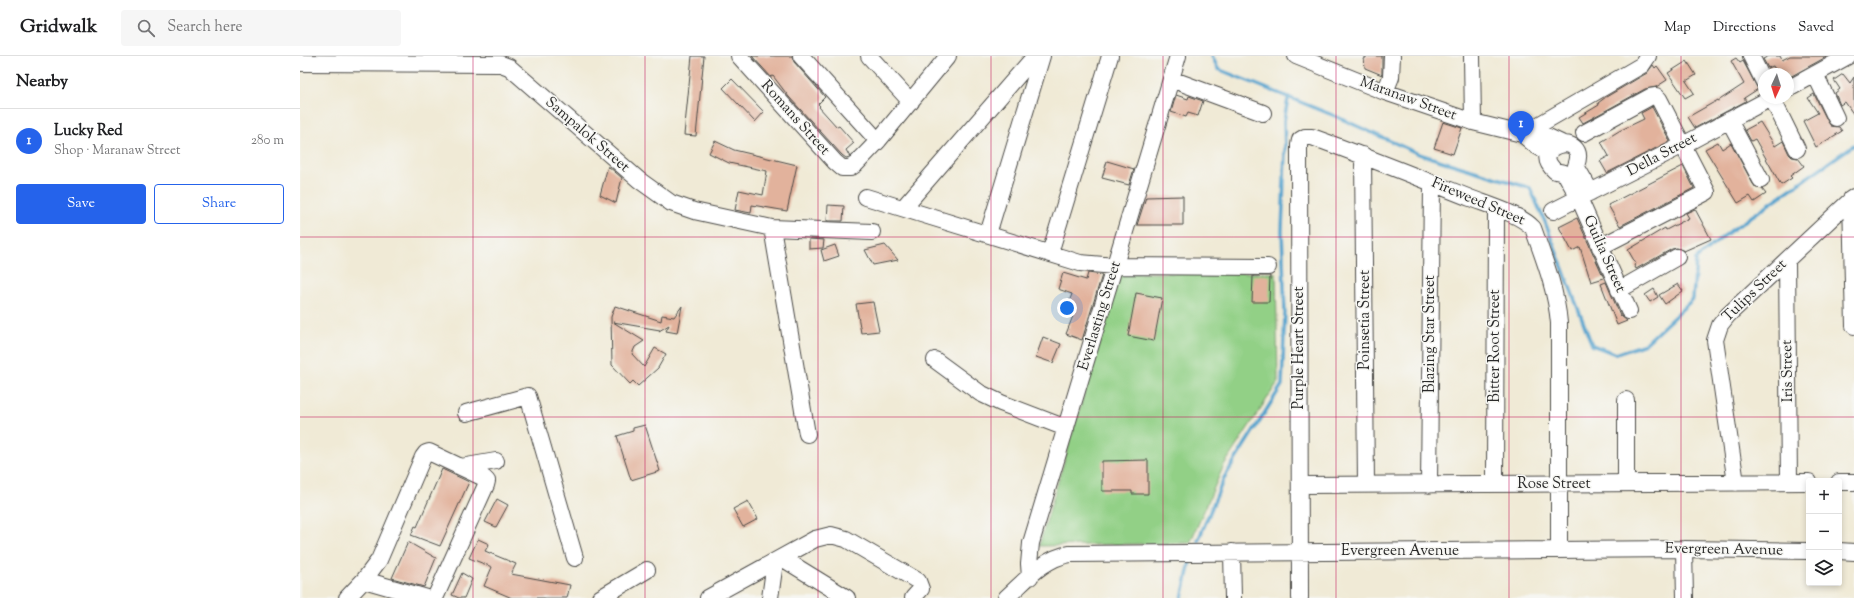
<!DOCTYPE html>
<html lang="en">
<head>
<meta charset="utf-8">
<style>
	:root { --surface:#fff; --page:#f6f6f6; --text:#202124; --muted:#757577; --line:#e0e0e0; --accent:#2563eb }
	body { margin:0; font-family:"Sorts Mill Goudy",serif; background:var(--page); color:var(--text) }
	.controls { position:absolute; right:12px; bottom:12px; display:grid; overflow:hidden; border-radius:4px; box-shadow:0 2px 6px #0003 }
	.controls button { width:36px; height:36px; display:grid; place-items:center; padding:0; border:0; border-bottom:1px solid var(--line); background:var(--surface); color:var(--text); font:20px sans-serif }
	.compass { position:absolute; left:1458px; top:12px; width:36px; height:36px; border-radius:50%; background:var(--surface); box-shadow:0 2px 6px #0003; rotate:184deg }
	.you { position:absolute; left:767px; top:252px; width:14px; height:14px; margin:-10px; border:3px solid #fff; border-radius:50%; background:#1a73e8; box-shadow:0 0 0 6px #1a73e833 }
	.badge { display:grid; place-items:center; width:26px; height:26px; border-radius:50%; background:var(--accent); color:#fff; font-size:13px; font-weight:700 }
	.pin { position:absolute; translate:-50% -33px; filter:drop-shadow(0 1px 2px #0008) }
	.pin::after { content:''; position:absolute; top:21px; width:14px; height:12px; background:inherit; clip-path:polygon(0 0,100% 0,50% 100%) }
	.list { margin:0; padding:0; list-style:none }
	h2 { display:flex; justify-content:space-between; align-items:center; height:52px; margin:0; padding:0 16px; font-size:17px }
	h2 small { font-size:13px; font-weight:400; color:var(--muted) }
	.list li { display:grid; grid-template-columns:26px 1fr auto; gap:12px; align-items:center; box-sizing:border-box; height:64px; padding:0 16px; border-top:1px solid var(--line) }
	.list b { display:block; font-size:15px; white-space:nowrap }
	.list p { margin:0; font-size:13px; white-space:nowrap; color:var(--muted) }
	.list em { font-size:13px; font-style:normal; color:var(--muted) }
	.actions { display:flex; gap:8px; padding:12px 16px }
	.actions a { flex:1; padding:9px 0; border:1px solid var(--accent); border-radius:4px; text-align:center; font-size:14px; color:var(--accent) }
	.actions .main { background:var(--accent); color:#fff }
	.icon { flex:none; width:22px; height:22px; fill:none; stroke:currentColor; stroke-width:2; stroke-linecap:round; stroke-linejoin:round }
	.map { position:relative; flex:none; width:1554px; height:542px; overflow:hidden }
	header { display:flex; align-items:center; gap:24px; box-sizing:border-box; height:56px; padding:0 20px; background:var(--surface); border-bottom:1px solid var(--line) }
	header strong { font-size:19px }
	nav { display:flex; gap:22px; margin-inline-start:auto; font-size:14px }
	.search { width:280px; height:36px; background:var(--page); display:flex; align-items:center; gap:10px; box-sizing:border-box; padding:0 14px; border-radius:4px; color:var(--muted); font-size:15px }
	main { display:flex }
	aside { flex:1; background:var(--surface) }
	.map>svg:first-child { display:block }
	.green { fill:#92d086; stroke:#5e7e58 }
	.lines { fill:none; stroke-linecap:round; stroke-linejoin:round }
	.stream { stroke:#53a2cd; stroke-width:3.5 }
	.building { fill:#e2b29c }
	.minor-casing { stroke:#494845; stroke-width:18 }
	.minor { stroke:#fff; stroke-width:16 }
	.grid { fill:none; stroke:#c2185b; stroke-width:1; stroke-opacity:0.55 }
	.labels { text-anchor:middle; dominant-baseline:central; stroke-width:3; stroke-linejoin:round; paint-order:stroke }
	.street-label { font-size:15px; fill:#2b2b2b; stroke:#f6f6f2 }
</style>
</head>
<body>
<header>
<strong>Gridwalk</strong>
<div class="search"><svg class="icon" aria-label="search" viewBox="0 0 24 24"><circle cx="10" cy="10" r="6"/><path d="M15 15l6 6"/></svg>Search here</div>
<nav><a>Map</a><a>Directions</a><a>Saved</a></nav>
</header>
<main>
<aside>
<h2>Nearby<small></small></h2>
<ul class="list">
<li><span class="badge">1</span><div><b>Lucky Red</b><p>Shop · Maranaw Street</p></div><em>280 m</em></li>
</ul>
<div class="actions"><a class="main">Save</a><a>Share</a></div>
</aside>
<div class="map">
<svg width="1554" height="542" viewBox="0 0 1554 542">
	<rect width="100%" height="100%" fill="#f6f6f2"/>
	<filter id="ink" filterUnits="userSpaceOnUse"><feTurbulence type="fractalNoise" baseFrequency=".025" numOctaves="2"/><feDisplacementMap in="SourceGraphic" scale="8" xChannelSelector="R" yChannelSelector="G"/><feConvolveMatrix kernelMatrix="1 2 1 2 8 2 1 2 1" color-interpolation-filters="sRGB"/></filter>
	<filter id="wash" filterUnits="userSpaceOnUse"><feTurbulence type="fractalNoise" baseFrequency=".012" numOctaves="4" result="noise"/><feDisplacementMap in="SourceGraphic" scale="16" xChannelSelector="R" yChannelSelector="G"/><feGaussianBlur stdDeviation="0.9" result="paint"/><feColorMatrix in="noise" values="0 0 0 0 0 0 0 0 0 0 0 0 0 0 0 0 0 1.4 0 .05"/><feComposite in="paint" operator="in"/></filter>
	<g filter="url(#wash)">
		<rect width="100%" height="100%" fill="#f0ead6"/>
		<path class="green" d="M820 217H976L978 326 924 409 890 487 739 490Z"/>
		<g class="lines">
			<path class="stream" d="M912 0 918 13 1035 60 1119 98 1230 132 1245 166 1292 289 1316 298 1345 288 1393 243 1396 203 1429 176 1554 89
				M898 485 924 422 982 329 985 257 982 175 985 95 984 65 988 43
				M882 542 890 506"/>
		</g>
		<g id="blocks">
			<path class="building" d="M392 0H404L396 80 384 79Z
				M452 0H492L494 6 525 41 518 48 520 50 519 51 537 71 539 70 554 87 546 94 550 101 546 102 542 99 489 41 473 20 471 21Z
				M1066 0H1082V19L1065 12 1064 2H1066Z
				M1469 0H1480L1482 4 1490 0H1528L1488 22V18H1478L1473 10 1468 12 1463 3Z
				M1436 2 1440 7 1443 5 1458 33 1444 42 1446 45 1395 72 1388 61 1418 44V45L1444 28 1431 5Z
				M1387 5 1396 19 1386 25 1394 37 1385 42 1368 17Z
				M1353 9 1355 12 1357 10 1367 24 1356 31 1345 33 1283 67 1279 61 1299 49 1298 47 1306 41 1347 17Z
				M1543 18 1550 27 1554 21V59L1545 46 1540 49 1535 37 1540 33 1534 24Z
				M432 23 464 56 455 66 423 32Z
				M1514 38 1528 66 1531 70 1539 71 1542 75 1516 91 1503 65 1518 57 1508 42Z
				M876 39 888 43 889 40 903 45 898 60 888 57 886 61 871 56Z
				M1352 51 1370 85 1307 117 1300 105 1309 100 1301 86 1319 75 1344 63 1341 57Z
				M1143 66 1162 72 1153 98 1134 92Z
				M1460 66 1475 90 1483 85 1489 98 1492 101 1498 102 1504 110 1490 120 1492 122 1481 129 1455 83 1451 85 1445 74Z
				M415 85 434 94 497 109 487 155 452 149 451 157 435 154 439 134 463 139 467 115 429 107 409 97Z
				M1418 86 1422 93 1431 87 1453 128 1456 132 1462 133 1466 138 1454 146 1450 140 1438 147 1405 93Z
				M807 105 834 113 829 129 802 122Z
				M308 110 322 122 316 147 300 139Z
				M1383 110 1394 132 1320 170 1308 149Z
				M883 140V169H837L846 141Z
				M528 149 544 150 543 165H527Z
				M1395 153 1411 183 1384 195 1377 192 1372 193 1336 213 1334 209 1336 208 1328 194 1365 172 1366 174 1389 162 1386 157Z
				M1277 162 1304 222 1291 226 1280 191 1272 195 1259 171Z
				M509 183 524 184 523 192 509 193Z
				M535 189 539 200 524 205 521 194Z
				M585 189 598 204 573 209 565 194Z
				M763 217 786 224 788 217 802 219 782 284 766 278 773 260 765 257 772 238 758 233Z
				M953 220H970L969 246H952Z
				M1306 226 1320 259 1327 265 1317 269 1301 228Z
				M1378 228 1383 235 1365 248 1359 239Z
				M1354 233 1358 241 1350 246 1345 239Z
				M836 237 862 242 854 285 828 280Z
				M573 246 579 275 561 277 556 248Z
				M315 250 361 265 362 259 374 261 382 250 377 277 366 275 369 269 359 275 360 274 313 266 344 285 335 291 332 298 344 311 355 292 366 298 358 312 338 330 333 325 330 328 312 309 311 261Z
				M743 281 761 288 753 307 736 301Z
				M345 369 360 415 331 424 317 380 333 375V372Z
				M848 404V438H832V435H802V405Z
				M142 413 169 426 140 490 111 479 115 470 117 471Z
				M197 443 208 449 196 471 185 466Z
				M448 445 458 463 443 471 433 453Z
				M178 483 189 488 185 495 216 508 211 518 270 529 267 542H212L184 530 192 511 169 502Z
				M108 486 136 502 124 531 92 522Z
				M162 517 172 523 164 542H159L152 539Z"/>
		</g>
	</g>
	<g filter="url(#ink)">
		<use href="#blocks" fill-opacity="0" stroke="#494845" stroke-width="1"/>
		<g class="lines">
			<g class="minor-casing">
				<path id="minor" d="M439 0 535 106 542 112H550L556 108 578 85 648 0
					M501 0 578 85
					M569 0 611 46
					M996 0 1085 36 1173 66 1222 78H1242L1261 87
					M1172 0 1173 66
					M1451 0 1464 26
					M0 7 201 8 209 11 339 124 371 147 394 155 472 172 572 176
					M1515 18 1536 62
					M871 23 963 57
					M1488 33 1548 0
					M1085 36 1091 21 1092 0
					M1472 42 1497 93
					M1429 64 1461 124
					M1284 77 1350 41 1356 40 1359 43 1407 136 1300 191
					M1222 78 1235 89 1249 97
					M1223 78 1342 9 1348 0
					M1063 99 1066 429
					M1291 136 1276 110C1290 74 1226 88 1255 115L1265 117 1279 142 1329 255
					M566 141 780 207 815 210 968 211
					M1551 143 1554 270
					M603 152 735 0
					M1253 155 1383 89 1471 42
					M472 172 507 378
					M688 178 742 0
					M750 197 810 0
					M1487 204 1489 426
					M1319 234 1377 201
					M635 304 680 337 701 347 766 372
					M166 357 228 340 275 502
					M161 411 196 405
					M1539 426H1554
					M1326 427V344
					M1436 427 1415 284 1420 269 1428 259 1554 141
					M1195 428 1196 152
					M1000 429 1509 426
					M1129 429 1132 127
					M1384 493 1385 542
					M1539 495 1554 496
					M932 496 933 542
					M482 502 547 542
					M730 521 729 508 731 487 878 0
					M64 524 127 542
					M47 542 64 524 79 504 123 401 126 397 129 396 184 422 187 425 186 429 135 542
					M300 542 347 514
					M408 542 515 483 531 479 546 483 618 525 621 533 613 542
					M470 542 475 506
					M706 542C726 524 744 502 770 498L1384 493 1509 495
					M1000 542 999 89 1000 84 1005 81H1012C1065 100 1117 121 1170 142 1188 149 1220 158 1233 172 1244 203 1256 233 1259 267V494"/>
			</g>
			<use href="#minor" class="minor"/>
		</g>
	</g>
	<path class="grid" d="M173 0V542M345 0V542M518 0V542M691 0V542M863 0V542M1036 0V542M1209 0V542M1381 0V542M0 181H1554M0 361H1554"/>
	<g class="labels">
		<g class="street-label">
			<text transform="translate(1108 43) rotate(20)">Maranaw Street</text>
			<text transform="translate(495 62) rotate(48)">Romans Street</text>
			<text transform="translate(287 79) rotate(41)">Sampalok Street</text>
			<text transform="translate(1362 99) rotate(-28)">Della Street</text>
			<text transform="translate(1178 146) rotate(23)">Fireweed Street</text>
			<text transform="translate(1304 198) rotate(66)">Guilia Street</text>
			<text transform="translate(1455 235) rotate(-44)">Tulips Street</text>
			<text transform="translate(800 260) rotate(-73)">Everlasting Street</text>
			<text transform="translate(1065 264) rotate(-90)">Poinsetia Street</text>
			<text transform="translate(1130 278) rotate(-90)">Blazing Star Street</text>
			<text transform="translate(1195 290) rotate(-90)">Bitter Root Street</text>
			<text transform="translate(999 292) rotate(-90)">Purple Heart Street</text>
			<text transform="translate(1488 315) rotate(-91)">Iris Street</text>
			<text x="1254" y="428">Rose Street</text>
			<text transform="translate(1424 494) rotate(1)">Evergreen Avenue</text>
			<text x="1100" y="495">Evergreen Avenue</text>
		</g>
	</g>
</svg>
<div class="controls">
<button>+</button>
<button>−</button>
<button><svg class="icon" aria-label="layers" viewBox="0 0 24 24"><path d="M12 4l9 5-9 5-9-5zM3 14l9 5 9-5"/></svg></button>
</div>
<svg class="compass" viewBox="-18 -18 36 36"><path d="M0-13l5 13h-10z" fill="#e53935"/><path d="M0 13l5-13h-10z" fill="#757577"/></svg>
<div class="you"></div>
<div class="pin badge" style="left:1221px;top:88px">1</div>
</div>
</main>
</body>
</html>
